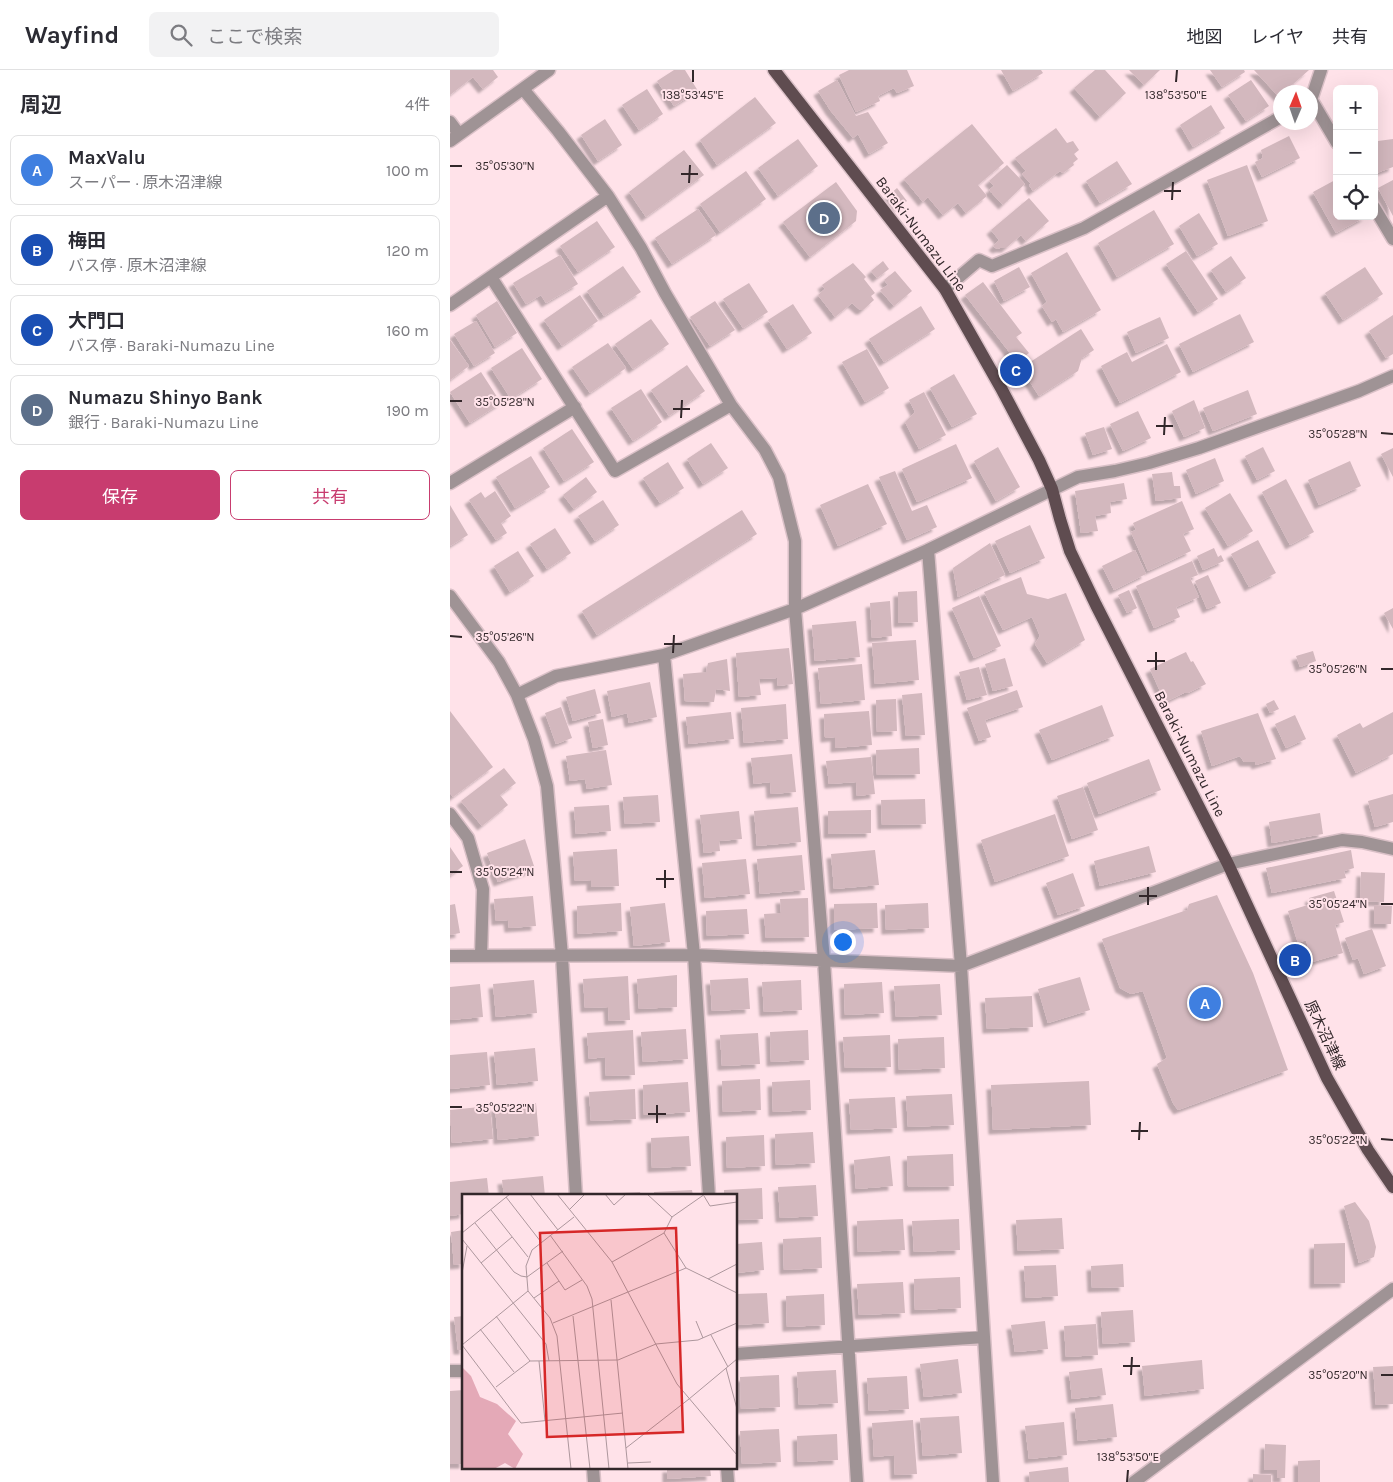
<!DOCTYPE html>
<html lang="ja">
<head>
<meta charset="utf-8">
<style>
	:root { --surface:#fff; --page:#f2f2f3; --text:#2b2b33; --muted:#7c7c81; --line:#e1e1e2; --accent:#c83c6f }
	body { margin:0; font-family:Karla,"Noto Sans JP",sans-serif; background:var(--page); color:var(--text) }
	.controls { position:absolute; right:15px; top:15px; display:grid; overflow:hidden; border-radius:8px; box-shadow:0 5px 20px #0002 }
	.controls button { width:45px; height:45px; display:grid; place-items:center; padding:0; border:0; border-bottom:1px solid var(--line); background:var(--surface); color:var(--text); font:25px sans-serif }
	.compass { position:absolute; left:823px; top:15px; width:45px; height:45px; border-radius:50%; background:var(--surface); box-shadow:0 5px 20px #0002; rotate:2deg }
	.you { position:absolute; left:392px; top:871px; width:18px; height:18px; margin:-12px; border:4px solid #fff; border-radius:50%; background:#1a73e8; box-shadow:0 0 0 8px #1a73e833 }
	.badge { display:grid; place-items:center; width:32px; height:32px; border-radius:50%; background:var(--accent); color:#fff; font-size:16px; font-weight:700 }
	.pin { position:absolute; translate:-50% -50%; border:2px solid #fff; box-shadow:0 1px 5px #0006 }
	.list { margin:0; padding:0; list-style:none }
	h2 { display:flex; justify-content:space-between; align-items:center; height:65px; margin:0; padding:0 20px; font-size:21px }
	h2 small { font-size:16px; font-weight:400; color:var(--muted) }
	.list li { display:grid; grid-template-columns:32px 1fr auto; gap:15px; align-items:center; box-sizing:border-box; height:70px; margin:0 10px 10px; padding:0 10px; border:1px solid var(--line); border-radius:8px }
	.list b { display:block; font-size:19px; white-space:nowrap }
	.list p { margin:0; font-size:16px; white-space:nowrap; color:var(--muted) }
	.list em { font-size:16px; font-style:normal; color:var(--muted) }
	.actions { display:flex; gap:10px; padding:15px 20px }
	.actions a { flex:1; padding:11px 0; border:1px solid var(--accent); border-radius:8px; text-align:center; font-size:18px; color:var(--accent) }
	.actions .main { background:var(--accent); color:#fff }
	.icon { flex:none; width:28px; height:28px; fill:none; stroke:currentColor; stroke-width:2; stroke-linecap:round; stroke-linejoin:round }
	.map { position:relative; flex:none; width:943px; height:1412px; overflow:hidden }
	header { display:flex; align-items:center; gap:30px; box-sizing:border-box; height:70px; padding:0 25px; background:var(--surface); border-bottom:1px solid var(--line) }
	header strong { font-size:24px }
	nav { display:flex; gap:28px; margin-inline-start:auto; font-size:18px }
	.search { width:350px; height:45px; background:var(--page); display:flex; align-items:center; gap:12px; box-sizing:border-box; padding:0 18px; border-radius:8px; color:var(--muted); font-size:19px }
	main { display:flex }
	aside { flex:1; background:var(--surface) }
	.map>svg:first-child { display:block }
	.building { fill:#d3b8be; filter:url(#shadow) }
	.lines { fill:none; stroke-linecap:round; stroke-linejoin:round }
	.minor-casing { stroke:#dac0c7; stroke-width:15 }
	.major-casing { stroke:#dac0c7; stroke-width:15 }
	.minor { stroke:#9f9395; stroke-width:12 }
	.major { stroke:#5f4c50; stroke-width:12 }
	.ticks { fill:none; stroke:#32272a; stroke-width:2 }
	.labels { text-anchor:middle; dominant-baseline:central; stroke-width:4; stroke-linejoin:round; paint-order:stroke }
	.street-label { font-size:15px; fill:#32272a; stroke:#ffe2e9 }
	.inset-road { fill:none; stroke:#ad979d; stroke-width:1 }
	.view { fill:#d62828; fill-opacity:0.15; stroke:#d62828; stroke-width:2.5 }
	.inset-edge { fill:none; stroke:#32272a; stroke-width:2.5 }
	.ticks-label { font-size:12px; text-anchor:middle; fill:#32272a; stroke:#ffe2e9; stroke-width:4; stroke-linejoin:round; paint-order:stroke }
</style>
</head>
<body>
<header>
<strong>Wayfind</strong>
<div class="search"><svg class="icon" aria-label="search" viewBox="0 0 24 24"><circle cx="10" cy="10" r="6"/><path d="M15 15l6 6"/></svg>ここで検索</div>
<nav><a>地図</a><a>レイヤ</a><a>共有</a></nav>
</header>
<main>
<aside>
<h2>周辺<small>4件</small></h2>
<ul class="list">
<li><span class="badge" style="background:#3f7fe0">A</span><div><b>MaxValu</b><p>スーパー · 原木沼津線</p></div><em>100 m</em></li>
<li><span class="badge" style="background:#1a4fb4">B</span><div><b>梅田</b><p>バス停 · 原木沼津線</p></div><em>120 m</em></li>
<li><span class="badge" style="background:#1a4fb4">C</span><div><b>大門口</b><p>バス停 · Baraki-Numazu Line</p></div><em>160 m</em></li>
<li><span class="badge" style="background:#5c6f8a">D</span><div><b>Numazu Shinyo Bank</b><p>銀行 · Baraki-Numazu Line</p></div><em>190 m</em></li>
</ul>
<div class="actions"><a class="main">保存</a><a>共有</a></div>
</aside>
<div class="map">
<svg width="943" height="1412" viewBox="0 0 943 1412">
	<defs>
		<filter id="shadow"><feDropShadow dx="-4.5" dy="4.5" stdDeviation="1" flood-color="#0004"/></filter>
	</defs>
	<rect width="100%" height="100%" fill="#ffe2e9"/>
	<path class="building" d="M0 0H43L48 7 33 19 23 7 0 25Z
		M224 0H235L248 21 224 36 207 11Z
		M399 0H457L464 16 447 23 444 18 428 26 430 31 406 42 389 5Z
		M551 0H591L593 3 563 21Z
		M645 0H655L676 23 650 47 624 18Z
		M679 0H710L694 15Z
		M760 0H794L795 2 772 17Z
		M804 0H859L834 22H831V26L829 27Z
		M387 10 406 46 418 42 438 73 419 84 408 64 403 68 380 40 368 21Z
		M801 10 819 36 796 51 778 25Z
		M197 19 213 44 189 60 172 35Z
		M305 27 326 53 267 95 250 70Z
		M761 35 775 58 743 77 730 55Z
		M155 49 172 75 148 91 131 65Z
		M522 54 554 93 528 115 537 126 516 143 508 133 493 145 478 127 473 132 454 109Z
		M606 58 617 73 623 71 629 80 624 84 628 89 623 93 624 95 613 103 610 101 583 121 579 115 581 114 572 104 576 101 565 88Z
		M924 65 928 71 943 69V97L924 104Z
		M839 66 850 88 812 107 805 92 813 88 811 80Z
		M348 69 368 96 328 126 308 98Z
		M234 80 254 105 196 147 179 122Z
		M667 91 682 114 650 133 636 111Z
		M557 95 575 114 553 135 539 120 544 116 539 111Z
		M797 95 818 151 778 166 757 110Z
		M296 101 316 129 270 162 250 134Z
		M887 109V146H917L886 163 863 122Z
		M943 110V146L928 118Z
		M386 112 407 141 406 151 360 187 333 152Z
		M447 118 457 131 449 137 439 125Z
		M579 128 599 151 576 171 571 165 556 178H550L547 179 543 176 549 170 541 160Z
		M248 139 266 165 222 194 205 168Z
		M704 140 724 174 667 207 648 173Z
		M749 143 768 174 747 186 729 156Z
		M147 151 165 177 128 202 110 176Z
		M736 181 768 229 748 242 716 194Z
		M617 182 651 240 613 262 606 249 602 252 592 236 597 232 581 203Z
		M110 185 128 214 96 233 91 225 76 234 63 213Z
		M781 186 796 208 776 222 761 200Z
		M433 191 439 199 427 208 421 201Z
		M403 193 416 207 414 209 425 223 421 226 424 230 413 240H410L402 233 385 247 368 225 375 219 372 215Z
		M173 196 191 222 154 246 137 221Z
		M569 197 580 217 554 231 544 211Z
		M915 197 933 224 893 250 875 223Z
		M445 201 462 221 444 236 430 220 438 215 434 210Z
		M533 212 572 263 566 267 579 283 567 292 515 225Z
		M299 213 318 242 293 258 273 229Z
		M130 225 148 251 112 276 94 250Z
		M47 231 67 263 45 277 26 245Z
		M265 231 285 260 260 276 240 247Z
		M343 234 362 263 337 279 318 250Z
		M471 236 485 259 434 292 419 269Z
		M790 244 804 272 743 302 729 274Z
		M943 245V284L936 288 919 261Z
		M710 247 719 268 686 283 677 262Z
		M201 249 219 274 183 299 165 274Z
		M26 251 45 283 24 296 4 264Z
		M631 259 644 280 632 288 628 301 589 326 571 298Z
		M0 270 19 296 0 310Z
		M158 273 176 298 140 323 122 297Z
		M717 274 731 302 670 333 651 296 677 282 682 292Z
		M72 278 92 309 61 329 41 298Z
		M417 279 439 318 415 332 392 292Z
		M237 295 255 321 219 346 201 320Z
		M31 302 51 333 20 353 0 322Z
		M504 304 527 344 502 357 480 318Z
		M191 319 212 352 183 371 161 338Z
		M798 320 807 344 763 361 753 338Z
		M474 322 496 365 469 379 455 352 465 342 459 330Z
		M744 330 755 358 734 367 722 341Z
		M688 341 701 368 673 381 660 354Z
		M654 357 662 379 643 385 635 363Z
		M122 359 144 392 114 411 93 378Z
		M261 373 278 398 253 414 237 389Z
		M506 374 522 408 467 432 452 399Z
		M548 377 570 417 546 431 524 391Z
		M813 377 825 401 807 410 795 386Z
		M943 378V407L931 384Z
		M81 386 100 417 65 438 46 407Z
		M765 388 774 411 746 424 736 400Z
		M900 391 911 416 869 435 858 410Z
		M218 392 234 418 210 433 193 408Z
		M445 401 462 441 477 435 487 457 457 470 429 407Z
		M722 402 724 416H730L731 428 706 431 702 404Z
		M136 407 147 422 124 439 113 425Z
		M836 409 864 462 840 475 812 422Z
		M674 413 677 429 660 432 661 443 645 446 648 461 631 463 625 421Z
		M418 414 437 454 388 476 370 435Z
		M45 421 61 446 51 453 57 463 46 470 19 430 31 422 35 428Z
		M780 423 803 461 778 476 755 438Z
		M153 430 169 455 145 471 128 446Z
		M732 431 744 459 733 464 741 481 698 501 681 462 686 460 683 453Z
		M0 435 18 465 0 476Z
		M292 440 307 464 147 565 132 541Z
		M580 455 595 488 560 503 545 471Z
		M105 458 121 483 97 499 80 474Z
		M808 470 826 503 799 517 781 484Z
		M540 473 555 505 508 527 503 498Z
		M764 478 768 487 771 485 774 491 753 500 747 486Z
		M685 480 696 504 664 520 652 496Z
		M68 481 84 506 60 522 44 496Z
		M742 491 748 505 740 508 749 527 726 537 730 547 704 558 686 516Z
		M758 505 771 533 757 539 745 511Z
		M571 507 577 524 598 529 616 523 635 570 597 593 585 574 590 566 582 547 553 560 534 522Z
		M679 520 687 538 677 543 668 525Z
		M467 521 468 552 448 553V522Z
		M529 526 551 576 524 588 502 538Z
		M440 531 442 566 422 568 420 533Z
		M943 538V559L934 543Z
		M406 551 410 587 365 591 362 555Z
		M466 570 469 610 425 614 422 573Z
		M339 578 343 614 328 616 327 608 309 609 311 625 289 627 286 583Z
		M863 581 866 591 850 597 846 586Z
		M736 582 741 592 743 591 756 614 738 623H734L715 632 700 599Z
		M555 588 563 616 543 621 535 594Z
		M277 589 280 621 266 619 264 632 235 631 233 604 256 602 258 593Z
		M412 594 415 630 371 634 368 598Z
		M529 597 537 625 517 630 509 602Z
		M200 612 207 647 179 653 177 643 162 647 157 621Z
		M145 619 151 643 123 651 116 627Z
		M567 620 573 637 535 650 541 667 529 671 517 638Z
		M472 623 475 665 456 666 452 625Z
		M446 629 447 661 427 662 426 630Z
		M824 630 829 639 820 643 816 634Z
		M336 634 338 669 294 673 291 638Z
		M652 635 664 666 602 690 589 660Z
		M111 637 122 668 106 674 95 643Z
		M0 641 43 697 3 727 0 723Z
		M419 641 422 675 385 678V667L375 668 374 644Z
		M281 642 284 669 239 674 236 647Z
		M943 642V684L906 703 887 665 910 653 913 658Z
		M808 643 826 689 806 695 805 692H794L790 686 762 696 751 661Z
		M845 645 856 669 836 678 825 654Z
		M153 649 158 675 143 678 138 652Z
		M469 678 470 704 427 705 426 680Z
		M156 680 162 715 137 719 135 709 120 711 116 686Z
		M342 684 346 722 321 724 320 712 304 714 301 688Z
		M421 687 425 724 407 726 406 712 379 714 376 691Z
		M699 689 711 720 649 744 637 713Z
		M54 698 66 713 50 725 58 735 32 756 11 731Z
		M633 717 648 760 622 769 607 726Z
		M943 724V752L925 757 918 731Z
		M208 725 210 752 175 754 173 727Z
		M475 729 476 754 432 755 431 730Z
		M159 735 161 761 126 764 124 737Z
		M348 737 351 772 307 776 304 741Z
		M421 740V763L378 764V741Z
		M289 741 292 769 269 771 270 781 254 783 250 745Z
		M870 743 873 764 822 773 819 752Z
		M605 744 619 786 545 812 531 770Z
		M75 769 85 799 48 812 37 783Z
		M699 776 706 802 650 816 644 791Z
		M0 777 13 796 0 806Z
		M167 779 169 816 141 817V810L125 811 123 782Z
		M425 780 429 815 384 819 381 784Z
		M901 780 904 798 894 801 896 808 822 823 816 798Z
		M352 785 355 820 310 824 307 789Z
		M296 789 300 824 255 828 252 793Z
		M911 802 935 803 934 832 910 831Z
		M623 803 635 836 608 845 596 813Z
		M884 821 894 852 885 855 893 883 862 892 856 870 848 873 838 841 861 834 859 828Z
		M767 825 803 903 838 1000 728 1040 723 1033 707 994 717 988 693 921 681 924 670 918 652 869 737 840 739 834Z
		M83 826 86 856 59 858 58 850 46 851 44 829Z
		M358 828 359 867 316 868 314 844 331 843 330 829Z
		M171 833 172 861 128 864 127 836Z
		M215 833 220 872 184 876 180 837Z
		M427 833 428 858 384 860V834Z
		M478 833 479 858 436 860 435 835Z
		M5 834 10 863 0 865V835Z
		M924 835 942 836 941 854H924Z
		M297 839 299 864 257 866 256 841Z
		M922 859 936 896 914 904 908 888 903 890 895 868Z
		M227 905V937L189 939 187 909Z
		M178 906 180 950 159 951 158 937 135 938 133 909Z
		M630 907 640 940 598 953 588 919Z
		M298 908 300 939 262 941 260 910Z
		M84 910 87 943 46 947 43 914Z
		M351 910 352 940 314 942 312 912Z
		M432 912 434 943 395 945 394 914Z
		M30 914 33 947 0 950V917Z
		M490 914 492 945 446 947 444 916Z
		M582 926 583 957 537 959 535 928Z
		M236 959 238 989 193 992 191 962Z
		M183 960 185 1005 156 1006 155 987 139 989 137 963Z
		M358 960 359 990 321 992 320 962Z
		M308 963 310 994 272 996 270 965Z
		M440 965 441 997 395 998 393 967Z
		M494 967 495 998 449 1000 448 969Z
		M85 978 88 1011 47 1015 44 982Z
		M37 982 40 1015 0 1019V985Z
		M310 1009 311 1040 273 1042 272 1011Z
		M360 1010 361 1040 323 1042 322 1012Z
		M639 1011 641 1055 543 1060 541 1015Z
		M238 1012 240 1042 194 1045 193 1015Z
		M185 1019 186 1049 141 1051 139 1022Z
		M502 1024 504 1055 458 1057 456 1026Z
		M445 1027 447 1058 401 1060 399 1029Z
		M86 1033 89 1066 48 1070 45 1037Z
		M40 1036 43 1069 2 1073 0 1040Z
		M363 1062 365 1093 326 1095 325 1064Z
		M314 1065 315 1096 277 1098 276 1067Z
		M239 1066 241 1096 202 1098 201 1068Z
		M503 1084 504 1116 458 1117 457 1086Z
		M440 1086 443 1116 406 1119 404 1090Z
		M93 1106 95 1126H54L52 1110Z
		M37 1108 39 1126H14V1144L0 1146V1112Z
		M366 1115 368 1146 330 1148 328 1117Z
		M312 1118 313 1149 286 1150V1126H274V1120Z
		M242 1120 243 1126H204V1122Z
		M190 1122 191 1126H152V1124Z
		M905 1132 919 1151 926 1177 924 1187 909 1193 894 1136Z
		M612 1148 614 1179 568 1181 566 1150Z
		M453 1149 455 1180 408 1182 407 1151Z
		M509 1149 510 1180 464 1182 462 1151Z
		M14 1160V1194L4 1195 1 1162Z
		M371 1167 372 1198 334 1200 333 1169Z
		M312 1172 314 1200 286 1203V1174Z
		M895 1173V1213L864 1214V1174Z
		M673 1194 674 1217 642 1218 641 1196Z
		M606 1195 608 1226 576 1228 574 1196Z
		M510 1207 511 1238 465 1240 464 1209Z
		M453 1212 455 1243 409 1245 407 1214Z
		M317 1223 319 1253 286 1255V1224Z
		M374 1224 375 1255 337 1257 336 1226Z
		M683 1240 685 1272 653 1274 651 1242Z
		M14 1246V1280H8L4 1247Z
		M595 1251 598 1279 565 1282 561 1255Z
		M646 1254 648 1285 616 1287 614 1256Z
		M508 1289 512 1323 474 1327 470 1294Z
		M752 1290 754 1319 695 1326 692 1296Z
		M943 1296V1334L926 1335 923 1297Z
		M652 1298 656 1325 622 1329 619 1302Z
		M386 1300 388 1333 349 1335 347 1302Z
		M329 1305 330 1337 291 1339 290 1307Z
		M457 1306 459 1339 419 1341 417 1308Z
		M14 1320V1394H0V1321Z
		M663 1334 667 1367 628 1371 625 1338Z
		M509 1346 512 1383 473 1386 470 1348Z
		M463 1350 467 1404 445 1405 444 1385 424 1387 422 1353Z
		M614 1352 617 1385 579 1389 575 1356Z
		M329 1359 331 1392 292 1394 290 1361Z
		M387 1364 388 1390 348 1392 347 1366Z
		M815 1374 836 1375 835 1408H827V1400H814Z
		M870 1390V1412H848V1391Z
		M618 1397 619 1412H580L579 1402Z
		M217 1398H260L261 1406 217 1409Z
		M803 1404 821 1405V1412H803Z"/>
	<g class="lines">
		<g class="minor-casing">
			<path id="minor" d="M73 19 108 61 158 126 191 178 215 223 281 335 315 380 329 407 345 471V539L374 891 407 1412
				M861 29 887 73
				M861 30 871 0
				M0 52 9 64
				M0 71 99 0
				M924 137 943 169
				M41 207 165 401 281 335
				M495 219 529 190 542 196 634 158 831 47
				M0 235 158 126
				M0 413 125 337
				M478 480 511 896 543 1412
				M0 526 49 592 67 625 84 669 97 716 112 886 126 1126
				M214 585 244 885 259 1126
				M67 625 106 606 214 585 345 539 478 480 628 407 665 401 699 393 749 378 909 321 943 306
				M0 744 18 768 33 819 31 886
				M0 886 244 885 511 896 778 794 892 770 912 772 943 779
				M286 1284 534 1267
				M0 1301H14
				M143 1398 144 1412
				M277 1398 278 1412
				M684 1412 943 1219"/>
		</g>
		<g class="major-casing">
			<path id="major" d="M324 0 495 219 551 318 589 390 602 419 610 449 620 481 646 535 778 794 877 1008 918 1080 943 1117"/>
		</g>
		<use href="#minor" class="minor"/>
		<use href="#major" class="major"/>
	</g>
	<path class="ticks" d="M243 12V0M726 12 727 0M0 96H12M231 104H248M239 113 240 95M714 121H731M722 130 723 112M0 331H12M223 339H240M231 348 232 330M706 356H723M931 363 943 364M714 365 715 347M0 566 12 567M214 574H232M223 583 224 565M697 591H715M931 599H943M706 600V582M0 802H12M206 809H224M215 818V800M689 826H707M931 834H943M698 835V817M0 1037H12M198 1044H216M207 1053V1035M681 1061H698M931 1069 943 1070M689 1070 690 1052M673 1296H690M681 1305 682 1287M931 1305H943M677 1412 678 1400"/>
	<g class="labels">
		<g class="street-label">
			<text transform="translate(471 164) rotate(53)">Baraki-Numazu Line</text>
			<text transform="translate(740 684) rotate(63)">Baraki-Numazu Line</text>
			<text transform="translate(875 965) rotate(65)">原木沼津線</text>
		</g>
	</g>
	<g transform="translate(12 1124)">
		<rect width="275" height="275" fill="#ffe2e9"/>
		<path d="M0 173 9 182 18 203 35 210 54 227 46 240 61 260 53 275 43 269 32 275H0Z" fill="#e4a9b7"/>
		<path class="inset-road" d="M68 0 96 36M95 0 150 68 215 190 275 261M143 0 152 11 164 0M185 0 210 23M242 2 248 12 275 8M44 3 79 48M29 16 66 63M107 16 123 0M13 29 52 78 59 82 65 83 101 57M0 39 48 0M202 39 224 74 275 99M88 41 125 92 130 105 147 275M0 45 84 150 87 167M150 68 202 39 210 23 243 0M19 69 50 43M85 69 103 96 120 86M0 79 5 52M246 85 275 70M72 104 97 87M149 106 166 275M34 122 68 167M111 122 128 275M234 127 241 144M91 129 224 74M18 135 52 178M249 141 266 173M0 151 59 229 161 219M0 151 66 97M77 167 83 227M264 174 275 215M34 193 68 167 156 166 194 150 236 146 275 129M227 205 275 165M164 254 227 205M166 269 189 268M109 275 95 142 88 124 66 97 64 72 70 56 112 23"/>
		<path class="view" d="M214 34 221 238 85 243 78 39Z"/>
		<rect width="275" height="275" class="inset-edge"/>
	</g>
	<g class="ticks-label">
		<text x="243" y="29">138°53'45"E</text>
		<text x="726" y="29">138°53'50"E</text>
		<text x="55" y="100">35°05'30"N</text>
		<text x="55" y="336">35°05'28"N</text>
		<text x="888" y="368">35°05'28"N</text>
		<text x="55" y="571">35°05'26"N</text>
		<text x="888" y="603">35°05'26"N</text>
		<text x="55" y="806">35°05'24"N</text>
		<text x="888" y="838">35°05'24"N</text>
		<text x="55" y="1042">35°05'22"N</text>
		<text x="888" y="1074">35°05'22"N</text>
		<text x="888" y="1309">35°05'20"N</text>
		<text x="678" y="1391">138°53'50"E</text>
	</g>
</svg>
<div class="controls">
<button>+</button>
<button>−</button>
<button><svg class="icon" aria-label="locate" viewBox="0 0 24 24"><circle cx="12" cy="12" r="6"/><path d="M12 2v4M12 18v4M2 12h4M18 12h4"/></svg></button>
</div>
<svg class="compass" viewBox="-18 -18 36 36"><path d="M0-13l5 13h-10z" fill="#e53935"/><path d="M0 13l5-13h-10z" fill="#7c7c81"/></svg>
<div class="you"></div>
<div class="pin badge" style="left:755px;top:933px;background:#3f7fe0">A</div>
<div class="pin badge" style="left:845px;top:890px;background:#1a4fb4">B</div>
<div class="pin badge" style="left:566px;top:300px;background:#1a4fb4">C</div>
<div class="pin badge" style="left:374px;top:148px;background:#5c6f8a">D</div>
</div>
</main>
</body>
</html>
